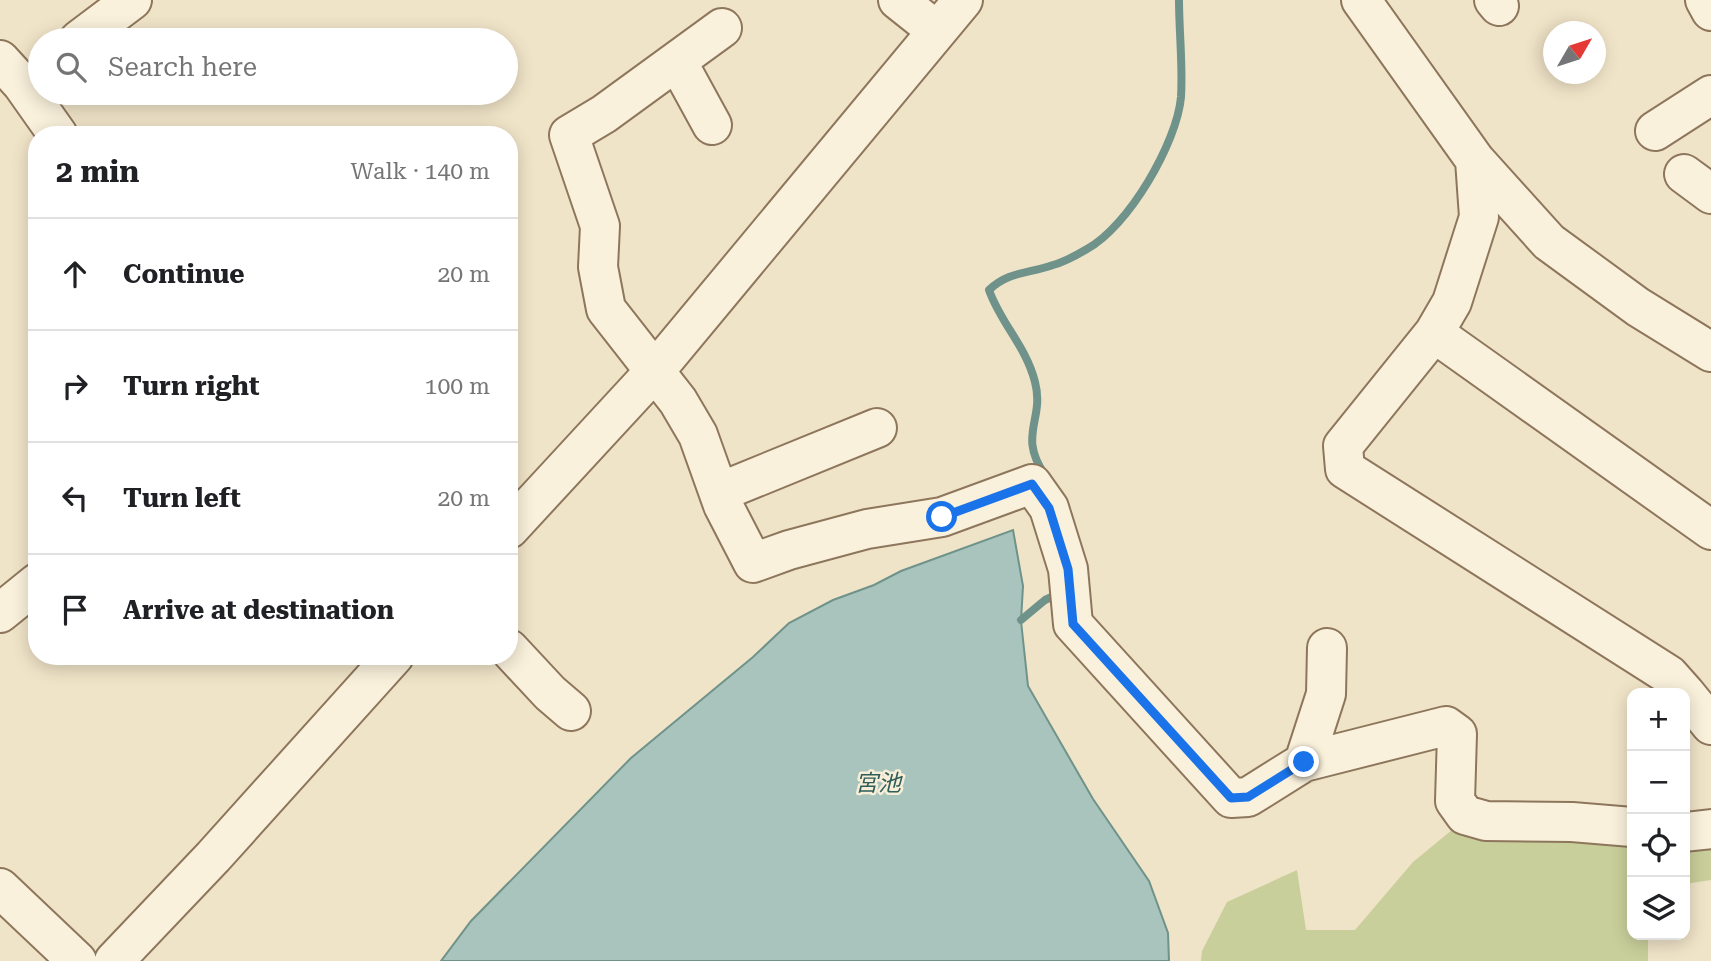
<!DOCTYPE html>
<html lang="en">
<head>
<meta charset="utf-8">
<style>
	:root { --surface:#fff; --page:#f6f6f6; --text:#202124; --muted:#757577; --line:#e0e0e0 }
	body { margin:0; font-family:"Roboto Serif","Noto Sans JP",serif; background:var(--page); color:var(--text) }
	.controls { position:absolute; right:21px; bottom:21px; display:grid; overflow:hidden; border-radius:14px; box-shadow:0 4px 18px #0003 }
	.controls button { width:63px; height:63px; display:grid; place-items:center; padding:0; border:0; border-bottom:2px solid var(--line); background:var(--surface); color:var(--text); font:35px sans-serif }
	.compass { position:absolute; left:1543px; top:21px; width:63px; height:63px; border-radius:50%; background:var(--surface); box-shadow:0 4px 18px #0003; rotate:51deg }
	.stop { position:absolute; width:21px; height:21px; margin:-16px; border:5px solid #1a73e8; border-radius:50%; background:#fff }
	.stop.end { background:#1a73e8; border-color:#fff; box-shadow:0 2px 7px #0008 }
	.list { margin:0; padding:0; list-style:none }
	h2 { display:flex; justify-content:space-between; align-items:center; height:91px; margin:0; padding:0 28px; font-size:30px }
	h2 small { font-size:23px; font-weight:400; color:var(--muted) }
	.list li { display:grid; grid-template-columns:46px 1fr auto; gap:21px; align-items:center; box-sizing:border-box; height:112px; padding:0 28px; border-top:2px solid var(--line) }
	.list b { display:block; font-size:26px; white-space:nowrap }
	.list em { font-size:23px; font-style:normal; color:var(--muted) }
	.icon { flex:none; width:38px; height:38px; fill:none; stroke:currentColor; stroke-width:2; stroke-linecap:round; stroke-linejoin:round }
	.map { position:relative; flex:none; width:1711px; height:961px; overflow:hidden }
	.search { position:absolute; background:var(--surface); box-shadow:0 4px 18px #0003; left:28px; top:28px; width:490px; height:77px; display:flex; align-items:center; gap:18px; box-sizing:border-box; padding:0 24px; border-radius:38px; color:var(--muted); font-size:26px }
	.panel { position:absolute; background:var(--surface); box-shadow:0 4px 18px #0003; left:28px; top:126px; width:490px; height:539px; border-radius:28px }
	.map>svg:first-child { display:block }
	.green { fill:#c9cf9b }
	.water { fill:#a9c4bc; stroke:#6f938a; stroke-width:2 }
	.lines { fill:none; stroke-linecap:round; stroke-linejoin:round }
	.stream { stroke:#6f938a; stroke-width:8 }
	.minor-casing { stroke:#8d765c; stroke-width:42 }
	.minor { stroke:#faf1dc; stroke-width:38 }
	.route { stroke:#1a73e8; stroke-width:9 }
	.labels { text-anchor:middle; dominant-baseline:central; stroke-width:5; stroke-linejoin:round; paint-order:stroke }
	.water-label { font-size:23px; font-style:italic; fill:#2f5d5a; stroke:#f7eed8 }
</style>
</head>
<body>
<div class="map">
<svg width="1711" height="961" viewBox="0 0 1711 961">
	<rect width="100%" height="100%" fill="#f0e4c8"/>
	<path class="green" d="M1458 825 1632 836V935H1648V961H1201L1202 951 1227 902 1297 870 1306 930H1355L1413 862Z
		M1711 836V880L1685 884V838Z"/>
	<path class="water" d="M1013 530 1023 586 1021 621 1028 686 1093 799 1149 881 1168 933 1169 961H441L471 921 631 758 753 657 789 623 833 600 874 585 901 571Z"/>
	<g class="lines">
		<path class="stream" d="M1045 475C1017 435 1045 420 1035 382 1026 346 1001 324 989 290 1009 271 1028 274 1053 265 1064 262 1077 255 1087 249 1128 227 1177 143 1181 97 1183 66 1179 31 1179 0
			M1021 620 1045 600 1058 594"/>
		<g class="minor-casing">
			<path id="minor" d="M898 0 937 31
				M1361 0 1475 160 1549 242 1638 307 1711 352
				M1494 0 1499 6
				M1705 0 1711 11
				M722 28 604 114 569 135 600 226 598 267 606 309 678 401 698 435 723 505 753 563 789 550 867 529 942 517 1032 484 1049 508 1068 569 1073 624 1231 798 1248 797 1304 762 1446 726 1457 734 1455 801 1465 815 1486 821 1572 822 1632 827
				M79 40 132 0
				M0 60 22 84 58 135
				M677 61 712 125
				M1655 131 1711 95
				M1475 160 1479 217 1452 302 1434 333 1343 446 1345 469 1669 675 1685 693
				M1684 174 1711 194
				M1434 333 1711 530
				M720 492 877 428
				M509 529 654 372 963 0
				M0 613 37 583
				M509 649 550 693 571 711
				M1685 693 1711 725
				M1304 762 1326 694 1327 648
				M1685 832 1711 829
				M0 888 77 961
				M114 961 213 857 394 656"/>
		</g>
		<use href="#minor" class="minor"/>
	</g>
	<g class="lines">
		<path class="route" d="M942 517 1032 484 1049 508 1068 569 1073 624 1231 798 1248 797 1304 762"/>
	</g>
	<g class="labels">
		<g class="water-label">
			<text x="878" y="783">宮池</text>
		</g>
	</g>
</svg>
<div class="controls">
<button>+</button>
<button>−</button>
<button><svg class="icon" aria-label="locate" viewBox="0 0 24 24"><circle cx="12" cy="12" r="6"/><path d="M12 2v4M12 18v4M2 12h4M18 12h4"/></svg></button>
<button><svg class="icon" aria-label="layers" viewBox="0 0 24 24"><path d="M12 4l9 5-9 5-9-5zM3 14l9 5 9-5"/></svg></button>
</div>
<svg class="compass" viewBox="-18 -18 36 36"><path d="M0-13l5 13h-10z" fill="#e53935"/><path d="M0 13l5-13h-10z" fill="#757577"/></svg>
<div class="stop" style="left:942px;top:517px"></div>
<div class="stop end" style="left:1304px;top:762px"></div>
<div class="search"><svg class="icon" aria-label="search" viewBox="0 0 24 24"><circle cx="10" cy="10" r="6"/><path d="M15 15l6 6"/></svg>Search here</div>
<section class="panel">
<h2>2 min<small>Walk · 140 m</small></h2>
<ul class="list">
<li><svg class="icon" aria-label="ahead" viewBox="0 0 24 24"><path d="M12 20V5M6 11l6-6 6 6"/></svg><div><b>Continue</b></div><em>20 m</em></li>
<li><svg class="icon" aria-label="right" viewBox="0 0 24 24"><path d="M7 20v-9h11M14 6l5 5-5 5"/></svg><div><b>Turn right</b></div><em>100 m</em></li>
<li><svg class="icon" aria-label="left" viewBox="0 0 24 24"><path d="M17 20v-9H6M10 6l-5 5 5 5"/></svg><div><b>Turn left</b></div><em>20 m</em></li>
<li><svg class="icon" aria-label="arrive" viewBox="0 0 24 24"><path d="M6 21V4h12l-3 4 3 4H6"/></svg><div><b>Arrive at destination</b></div></li>
</ul>
</section>
</div>
</body>
</html>
